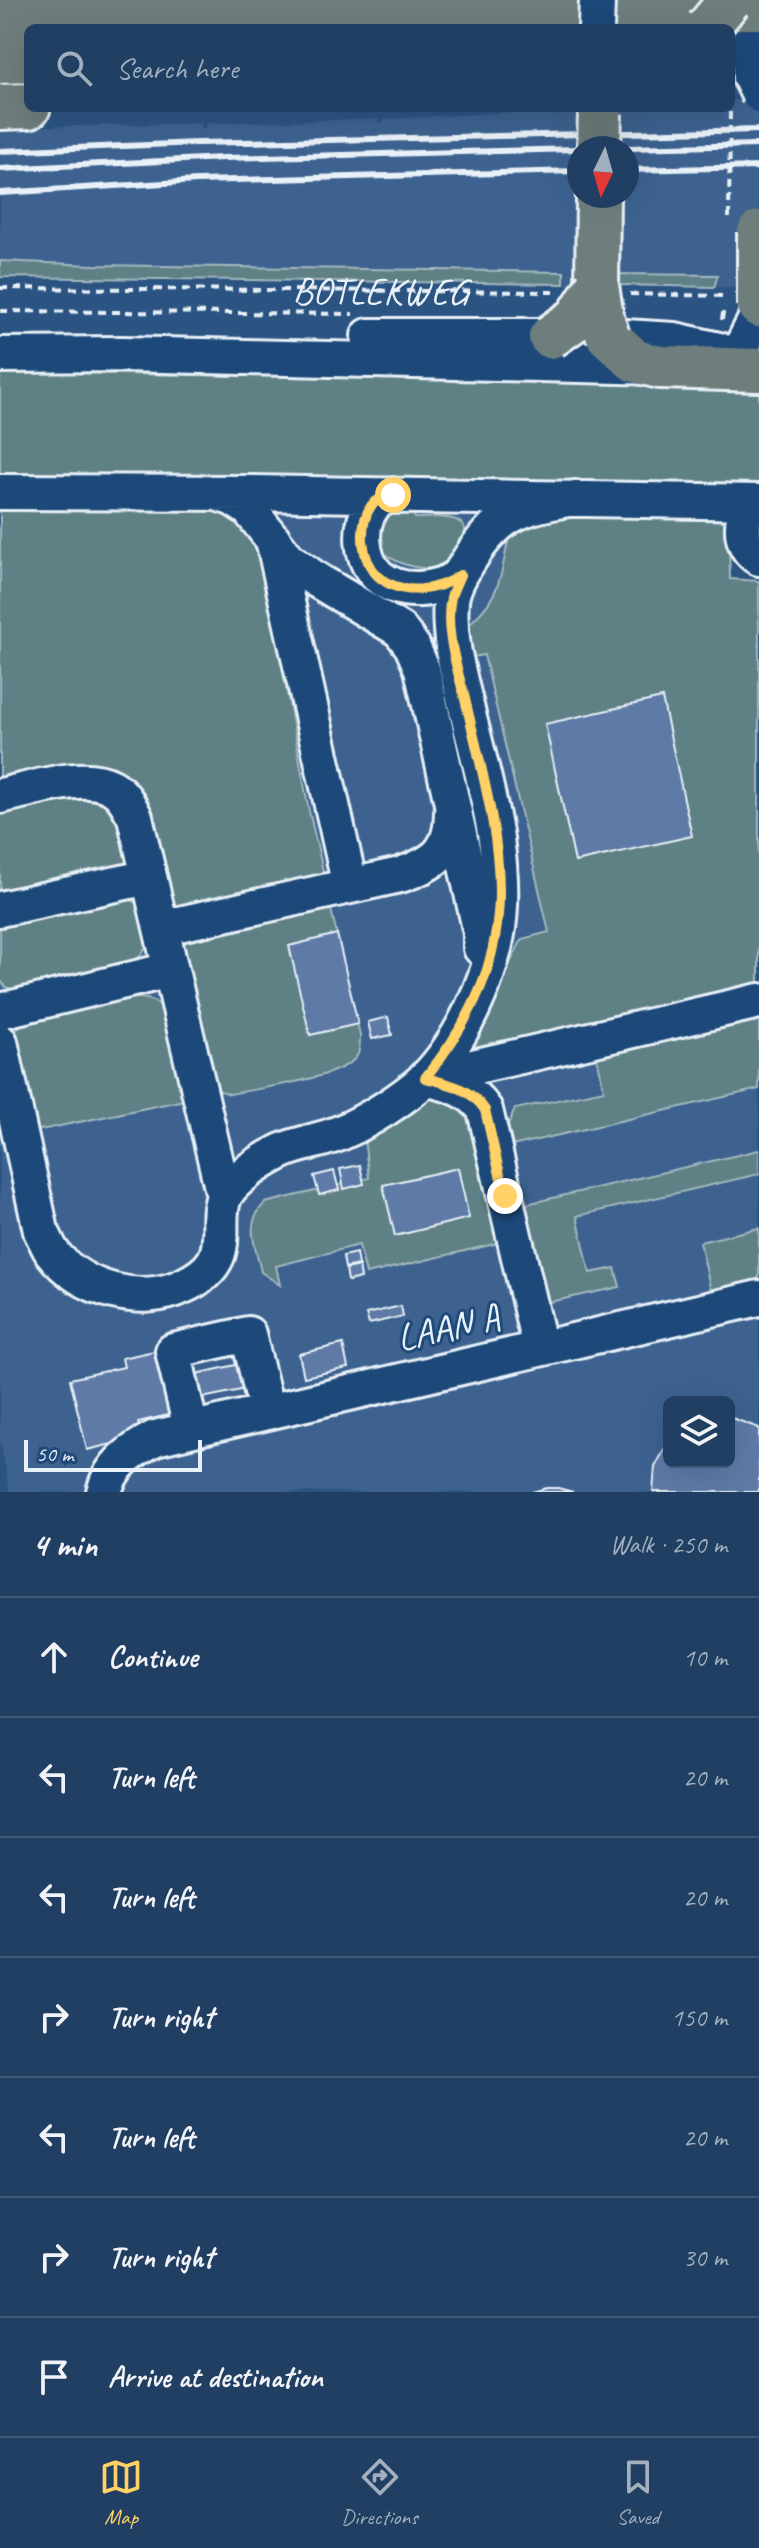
<!DOCTYPE html>
<html lang="en">
<head>
<meta charset="utf-8">
<style>
	:root { --surface:#213f62; --page:#294668; --text:#f1f3f6; --muted:#a2afbe; --line:#3e5877; --accent:#ffd166 }
	body { margin:0; font-family:Caveat,sans-serif; background:var(--page); color:var(--text) }
	.controls { position:absolute; right:24px; bottom:24px; display:grid; overflow:hidden; border-radius:12px; box-shadow:0 8px 32px #0002 }
	.controls button { width:72px; height:72px; display:grid; place-items:center; padding:0; border:0; border-bottom:2px solid var(--line); background:var(--surface); color:var(--text); font:40px sans-serif }
	.compass { position:absolute; left:567px; top:136px; width:72px; height:72px; border-radius:50%; background:var(--surface); box-shadow:0 8px 32px #0002; rotate:185deg }
	.scale { position:absolute; left:24px; bottom:20px; width:178px; box-sizing:border-box; padding-left:8px; border:4px solid #e8f1f8; border-top:0; font-size:22px; line-height:28px; white-space:nowrap; color:#e8f1f8; -webkit-text-stroke:6px #1f4a7a; paint-order:stroke }
	.stop { position:absolute; width:24px; height:24px; margin:-18px; border:6px solid #ffd166; border-radius:50%; background:#fff }
	.stop.end { background:#ffd166; border-color:#fff; box-shadow:0 2px 8px #0008 }
	.list { margin:0; padding:0; list-style:none }
	h2 { display:flex; justify-content:space-between; align-items:center; height:104px; margin:0; padding:0 32px; font-size:34px }
	h2 small { font-size:26px; font-weight:400; color:var(--muted) }
	.list li { display:grid; grid-template-columns:52px 1fr auto; gap:24px; align-items:center; box-sizing:border-box; height:120px; padding:0 32px; border-top:2px solid var(--line) }
	.list b { display:block; font-size:30px; white-space:nowrap }
	.list em { font-size:26px; font-style:normal; color:var(--muted) }
	.icon { flex:none; width:44px; height:44px; fill:none; stroke:currentColor; stroke-width:2; stroke-linecap:round; stroke-linejoin:round }
	.map { position:relative; flex:none; width:759px; height:1492px; overflow:hidden }
	.search { position:absolute; background:var(--surface); box-shadow:0 8px 32px #0002; left:24px; right:24px; top:24px; height:88px; display:flex; align-items:center; gap:20px; box-sizing:border-box; padding:0 28px; border-radius:12px; color:var(--muted); font-size:30px }
	.sheet { height:944px; background:var(--surface) }
	nav { display:flex; justify-content:space-around; align-items:center; box-sizing:border-box; height:112px; border-top:2px solid var(--line); background:var(--surface); font-size:22px; color:var(--muted) }
	nav a { display:grid; justify-items:center; gap:4px }
	nav .on { color:var(--accent) }
	.map>svg:first-child { display:block }
	.built { fill:#3e6290; fill-rule:evenodd }
	.green { fill:#5e8085; stroke:#a3b8be; stroke-width:2 }
	.building { fill:#5e7aa7; stroke:#e8f1f8; stroke-width:2 }
	.lines { fill:none; stroke-linecap:round; stroke-linejoin:round }
	.minor-casing { stroke:#e8f1f8; stroke-width:40 }
	.major-casing { stroke:#e8f1f8; stroke-width:48 }
	.highway-casing { stroke:#e8f1f8; stroke-width:50 }
	.path { stroke:#e8f1f8; stroke-width:4; stroke-dasharray:8 6; stroke-linecap:butt }
	.minor { stroke:#1f4a7a; stroke-width:34 }
	.major { stroke:#6d7e7c; stroke-width:42 }
	.highway { stroke:#6d7e7c; stroke-width:44 }
	.rail { stroke:#e8f1f8; stroke-width:6 }
	.minor-bridge-casing { stroke:#e8f1f8; stroke-width:40; stroke-linecap:butt }
	.major-bridge-casing { stroke:#e8f1f8; stroke-width:48; stroke-linecap:butt }
	.path-bridge { stroke:#e8f1f8; stroke-width:4; stroke-dasharray:8 6; stroke-linecap:butt }
	.minor-bridge { stroke:#1f4a7a; stroke-width:34 }
	.major-bridge { stroke:#6d7e7c; stroke-width:42 }
	.route { stroke:#ffd166; stroke-width:10 }
	.labels { text-anchor:middle; dominant-baseline:central; stroke-width:6; stroke-linejoin:round; paint-order:stroke }
	.street-label { font-size:38px; fill:#e8f1f8; stroke:#1f4a7a }
</style>
</head>
<body>
<div class="map">
<svg width="759" height="1492" viewBox="0 0 759 1492">
	<rect width="100%" height="100%" fill="#2c5483"/>
	<filter id="ink" filterUnits="userSpaceOnUse"><feTurbulence type="fractalNoise" baseFrequency=".0125" numOctaves="2"/><feDisplacementMap in="SourceGraphic" scale="16" xChannelSelector="R" yChannelSelector="G"/><feConvolveMatrix kernelMatrix="1 2 1 2 8 2 1 2 1" color-interpolation-filters="sRGB"/></filter>
	<g filter="url(#ink)">
		<path class="built" d="M731 100H759V288L0 277V128L23 127 26 131H29V127L201 123V128H205L206 123 378 119V123H383V119L555 110 557 116 560 115V110L592 108H731ZM579 148H627V196H579Z
			M0 479 728 514 730 579 759 581V1492H10L0 1440ZM669 1402H729V1462H669Z"/>
		<path class="green" d="M0 261 94 265 564 272V284L0 277Z
			M615 274 718 275 714 287 618 285Z
			M0 372 759 384V492L0 479Z
			M180 504C223 514 249 515 263 562L309 811 324 875 166 909 134 793 0 784V505Z
			M387 507 412 511 415 518C428 518 447 515 458 521 479 531 450 562 437 567 421 572 384 562 379 543 376 532 382 517 387 507Z
			M728 514 730 579 759 581V988L464 1056 522 939 549 932 484 655 463 659 461 631C500 600 499 583 509 537L529 522 557 516Z
			M88 794 120 808 132 862 124 872 0 899V811Z
			M120 896C138 901 143 907 148 925 162 979 53 985 18 992L6 987 0 980V925Z
			M328 896 360 1035C360 1040 360 1049 358 1054 346 1079 257 1088 230 1094L214 1089 180 953 187 935Z
			M120 998C131 998 147 996 157 1003 174 1014 183 1072 188 1092L184 1100 31 1132 13 1044 17 1029 27 1020Z
			M759 1009V1089L507 1147 506 1130 515 1109 604 1090 595 1048Z
			M432 1097 453 1100 470 1111 503 1242 366 1274 359 1245 276 1266 280 1285 261 1272C256 1246 243 1224 265 1203L369 1178 364 1139 413 1101Z
			M759 1150V1174L577 1216 590 1273 615 1268 620 1287 540 1304 518 1206Z
			M759 1228V1279L711 1291 700 1242Z"/>
		<path class="building" d="M662 698 692 836 575 862 545 724Z
			M337 934 358 1024 310 1035 289 946Z
			M388 1017 392 1035 372 1039 368 1022Z
			M360 1165 364 1184 344 1189 340 1169Z
			M458 1168 469 1218 395 1236 383 1185Z
			M334 1171 339 1190 319 1195 314 1176Z
			M356 1253 358 1265 345 1268 343 1256Z
			M359 1266 361 1278 348 1281 346 1269Z
			M401 1306 403 1316 369 1324 366 1314Z
			M343 1344 348 1368 304 1377 299 1354Z
			M159 1350 173 1414 138 1422 141 1437 87 1450 70 1379 124 1367 122 1358Z
			M240 1364 246 1389 197 1399 192 1375Z
			M729 1417 759 1428V1492H653L655 1467 669 1441V1462H729Z
			M547 1488H558L573 1492H532Z"/>
		<g class="lines">
			<g class="minor-casing">
				<path id="minor" d="M750 14V77
					M369 336H608L675 340 719 350
					M0 355 122 354 660 367 738 354 755 321 759 306
					M0 492 251 493 759 502
					M216 493 232 498 249 509 288 559 315 579 400 630 412 646 422 669 481 933V948
					M393 495C385 497 377 499 372 507 358 526 361 560 378 576 401 596 439 591 460 575
					M757 502 747 508C740 527 741 547 759 558
					M273 539 350 886
					M0 796C30 790 83 771 112 787 124 794 129 806 135 817L224 1196
					M0 909 149 877
					M161 928 400 875C435 863 452 852 452 812
					M0 1011 170 970
					M0 1042 41 1231C45 1238 48 1246 52 1252 80 1290 142 1306 183 1286 196 1280 208 1273 215 1260 226 1240 215 1214 225 1195 235 1177 264 1160 282 1151 300 1143 321 1141 340 1133 368 1121 403 1099 426 1078 460 1044 489 981 497 934 510 860 482 774 465 702 457 669 448 636 451 601 452 588 460 574 467 563 498 513 519 507 575 498
					M425 1078 759 1001
					M425 1078C449 1084 470 1088 485 1110L540 1348
					M191 1429 173 1351 248 1334 267 1412
					M104 1492C111 1464 131 1451 155 1438L759 1298"/>
			</g>
			<g class="major-casing">
				<path id="major" d="M597 286 598 196
					M608 336 635 361 660 367 759 370"/>
			</g>
			<g class="highway-casing">
				<path id="highway" d="M0 17 413 9 759 7
					M0 61 28 60
					M0 107 28 106"/>
			</g>
			<g class="path">
				<path id="s1" d="M0 288 554 292"/>
				<path d="M630 294 726 296"/>
				<path d="M0 311 353 314"/>
			</g>
			<use href="#minor" class="minor"/>
			<use href="#major" class="major"/>
			<use href="#highway" class="highway"/>
			<path class="rail" d="M627 148 759 145
				M0 151 198 143 759 130
				M0 169 223 158 579 149
				M627 170 759 167
				M0 193 197 181 579 171"/>
			<g class="minor-bridge-casing">
				<path id="minor-bridge" d="M596 28 597 0
					M750 77 759 95"/>
			</g>
			<g class="major-bridge-casing">
				<path id="major-bridge" d="M707 28 730 0
					M599 148 600 113
					M759 232V306
					M597 286 602 318 608 336
					M550 337 577 318 597 286"/>
			</g>
			<path class="path-bridge" d="M729 218 730 108
				M722 320 724 306"/>
			<use href="#minor-bridge" class="minor-bridge"/>
			<use href="#major-bridge" class="major-bridge"/>
		</g>
	</g>
	<g class="lines" filter="url(#ink)">
		<path class="route" d="M393 495C385 497 377 499 371 506 358 526 361 560 378 576 401 597 438 591 460 575 457 582 453 590 451 597 444 630 457 667 465 699 501 850 533 946 425 1078 450 1084 470 1088 485 1110L505 1196"/>
	</g>
	<g class="labels">
		<g class="street-label">
			<text stroke="none"><textPath href="#s1" startOffset="380">BOTLEKWEG</textPath></text>
			<text transform="translate(448 1327) rotate(-13)">LAAN A</text>
		</g>
	</g>
</svg>
<div class="controls">
<button><svg class="icon" aria-label="layers" viewBox="0 0 24 24"><path d="M12 4l9 5-9 5-9-5zM3 14l9 5 9-5"/></svg></button>
</div>
<svg class="compass" viewBox="-18 -18 36 36"><path d="M0-13l5 13h-10z" fill="#e53935"/><path d="M0 13l5-13h-10z" fill="#a2afbe"/></svg>
<div class="scale">50 m</div>
<div class="stop" style="left:393px;top:495px"></div>
<div class="stop end" style="left:505px;top:1196px"></div>
<div class="search"><svg class="icon" aria-label="search" viewBox="0 0 24 24"><circle cx="10" cy="10" r="6"/><path d="M15 15l6 6"/></svg>Search here</div>
</div>
<section class="sheet">
<h2>4 min<small>Walk · 250 m</small></h2>
<ul class="list">
<li><svg class="icon" aria-label="ahead" viewBox="0 0 24 24"><path d="M12 20V5M6 11l6-6 6 6"/></svg><div><b>Continue</b></div><em>10 m</em></li>
<li><svg class="icon" aria-label="left" viewBox="0 0 24 24"><path d="M17 20v-9H6M10 6l-5 5 5 5"/></svg><div><b>Turn left</b></div><em>20 m</em></li>
<li><svg class="icon" aria-label="left" viewBox="0 0 24 24"><path d="M17 20v-9H6M10 6l-5 5 5 5"/></svg><div><b>Turn left</b></div><em>20 m</em></li>
<li><svg class="icon" aria-label="right" viewBox="0 0 24 24"><path d="M7 20v-9h11M14 6l5 5-5 5"/></svg><div><b>Turn right</b></div><em>150 m</em></li>
<li><svg class="icon" aria-label="left" viewBox="0 0 24 24"><path d="M17 20v-9H6M10 6l-5 5 5 5"/></svg><div><b>Turn left</b></div><em>20 m</em></li>
<li><svg class="icon" aria-label="right" viewBox="0 0 24 24"><path d="M7 20v-9h11M14 6l5 5-5 5"/></svg><div><b>Turn right</b></div><em>30 m</em></li>
<li><svg class="icon" aria-label="arrive" viewBox="0 0 24 24"><path d="M6 21V4h12l-3 4 3 4H6"/></svg><div><b>Arrive at destination</b></div></li>
</ul>
</section>
<nav>
<a class="on"><svg class="icon" aria-label="map" viewBox="0 0 24 24"><path d="M3 6l6-2 6 2 6-2v14l-6 2-6-2-6 2zM9 4v14M15 6v14"/></svg>Map</a>
<a><svg class="icon" aria-label="directions" viewBox="0 0 24 24"><path d="M12 3l9 9-9 9-9-9zM9 14v-3h6M13 9l2 2-2 2"/></svg>Directions</a>
<a><svg class="icon" aria-label="saved" viewBox="0 0 24 24"><path d="M7 4h10v16l-5-4-5 4z"/></svg>Saved</a>
</nav>
</body>
</html>
